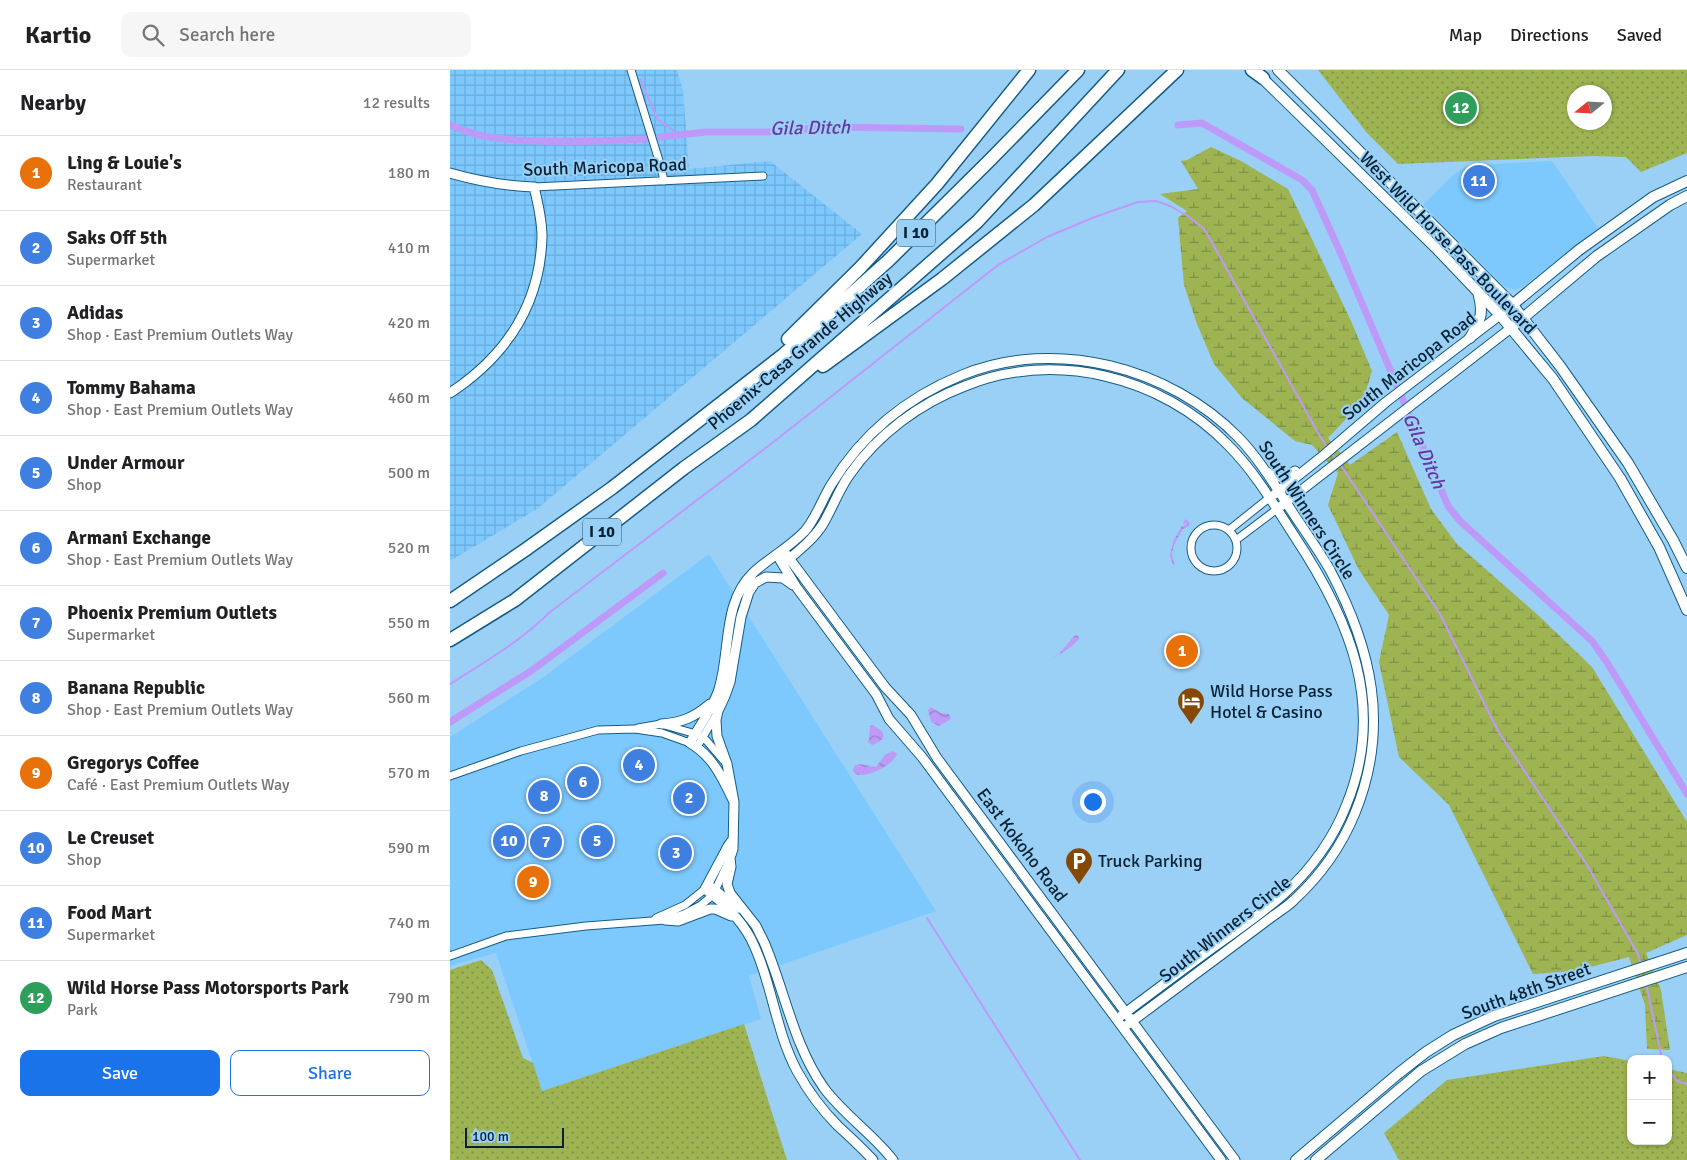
<!DOCTYPE html>
<html lang="en">
<head>
<meta charset="utf-8">
<style>
	:root { --surface:#fff; --page:#f6f6f6; --text:#202124; --muted:#757577; --line:#e0e0e0; --accent:#1a73e8 }
	body { margin:0; font-family:Signika,sans-serif; background:var(--page); color:var(--text) }
	.controls { position:absolute; right:15px; bottom:15px; display:grid; overflow:hidden; border-radius:10px; box-shadow:0 1px 4px #0004 }
	.controls button { width:45px; height:45px; display:grid; place-items:center; padding:0; border:0; border-bottom:1px solid var(--line); background:var(--surface); color:var(--text); font:25px sans-serif }
	.compass { position:absolute; left:1117px; top:15px; width:45px; height:45px; border-radius:50%; background:var(--surface); box-shadow:0 1px 4px #0004; rotate:252deg }
	.scale { position:absolute; left:15px; bottom:12px; width:99px; box-sizing:border-box; padding-left:5px; border:2px solid #062234; border-top:0; font-size:14px; line-height:18px; white-space:nowrap; color:#062234; -webkit-text-stroke:4px #9bd0f6; paint-order:stroke }
	.you { position:absolute; left:642px; top:731px; width:18px; height:18px; margin:-12px; border:4px solid #fff; border-radius:50%; background:#1a73e8; box-shadow:0 0 0 8px #1a73e833 }
	.badge { display:grid; place-items:center; width:32px; height:32px; border-radius:50%; background:var(--accent); color:#fff; font-size:16px; font-weight:700 }
	.pin { position:absolute; translate:-50% -50%; border:2px solid #fff; box-shadow:0 1px 5px #0006 }
	.list { margin:0; padding:0; list-style:none }
	h2 { display:flex; justify-content:space-between; align-items:center; height:65px; margin:0; padding:0 20px; font-size:21px }
	h2 small { font-size:16px; font-weight:400; color:var(--muted) }
	.list li { display:grid; grid-template-columns:32px 1fr auto; gap:15px; align-items:center; box-sizing:border-box; height:75px; padding:0 20px; border-top:1px solid var(--line) }
	.list b { display:block; font-size:19px; white-space:nowrap }
	.list p { margin:0; font-size:16px; white-space:nowrap; color:var(--muted) }
	.list em { font-size:16px; font-style:normal; color:var(--muted) }
	.actions { display:flex; gap:10px; padding:15px 20px }
	.actions a { flex:1; padding:11px 0; border:1px solid var(--accent); border-radius:10px; text-align:center; font-size:18px; color:var(--accent) }
	.actions .main { background:var(--accent); color:#fff }
	.icon { flex:none; width:28px; height:28px; fill:none; stroke:currentColor; stroke-width:2; stroke-linecap:round; stroke-linejoin:round }
	.map { position:relative; flex:none; width:1237px; height:1090px; overflow:hidden }
	header { display:flex; align-items:center; gap:30px; box-sizing:border-box; height:70px; padding:0 25px; background:var(--surface); border-bottom:1px solid var(--line) }
	header strong { font-size:24px }
	nav { display:flex; gap:28px; margin-inline-start:auto; font-size:18px }
	.search { width:350px; height:45px; background:var(--page); display:flex; align-items:center; gap:12px; box-sizing:border-box; padding:0 18px; border-radius:10px; color:var(--muted); font-size:19px }
	main { display:flex }
	aside { flex:1; background:var(--surface) }
	.map>svg:first-child { display:block }
	.built { fill:#7dc9fe }
	.industrial { fill:url(#industrial-grid) }
	.grass { fill:url(#grass-dots); fill-rule:evenodd }
	.wetland { fill:url(#wetland-marsh) }
	.water { fill:url(#water-waves) }
	.lines { fill:none; stroke-linecap:round; stroke-linejoin:round }
	.stream { stroke:#bd9af8; stroke-width:2 }
	.canal { stroke:#bd9af8; stroke-width:7 }
	.minor-casing { stroke:#135d87; stroke-width:9 }
	.tertiary-casing { stroke:#135d87; stroke-width:11 }
	.secondary-casing { stroke:#135d87; stroke-width:12 }
	.motorway-casing { stroke:#135d87; stroke-width:15 }
	.minor { stroke:#fff; stroke-width:7 }
	.tertiary { stroke:#fff; stroke-width:9 }
	.secondary { stroke:#fff; stroke-width:10 }
	.motorway { stroke:#fff; stroke-width:12 }
	.labels { text-anchor:middle; dominant-baseline:central; stroke-width:4; stroke-linejoin:round; paint-order:stroke }
	.shield { fill:#9bd0f6; stroke:#33566e; stroke-width:1 }
	.shield-label { font-size:16px; font-weight:bold; fill:#062234 }
	.street-label { font-size:18px; fill:#062234; stroke:#9bd0f6 }
	.poi-label { font-size:18px; fill:#062234; stroke:#9bd0f6; text-anchor:start }
	.water-label { font-size:19px; font-style:italic; fill:#6637a2; stroke:#9bd0f6 }
</style>
</head>
<body>
<header>
<strong>Kartio</strong>
<div class="search"><svg class="icon" aria-label="search" viewBox="0 0 24 24"><circle cx="10" cy="10" r="6"/><path d="M15 15l6 6"/></svg>Search here</div>
<nav><a>Map</a><a>Directions</a><a>Saved</a></nav>
</header>
<main>
<aside>
<h2>Nearby<small>12 results</small></h2>
<ul class="list">
<li><span class="badge" style="background:#e8710a">1</span><div><b>Ling &amp; Louie's</b><p>Restaurant</p></div><em>180 m</em></li>
<li><span class="badge" style="background:#3f7fe0">2</span><div><b>Saks Off 5th</b><p>Supermarket</p></div><em>410 m</em></li>
<li><span class="badge" style="background:#3f7fe0">3</span><div><b>Adidas</b><p>Shop · East Premium Outlets Way</p></div><em>420 m</em></li>
<li><span class="badge" style="background:#3f7fe0">4</span><div><b>Tommy Bahama</b><p>Shop · East Premium Outlets Way</p></div><em>460 m</em></li>
<li><span class="badge" style="background:#3f7fe0">5</span><div><b>Under Armour</b><p>Shop</p></div><em>500 m</em></li>
<li><span class="badge" style="background:#3f7fe0">6</span><div><b>Armani Exchange</b><p>Shop · East Premium Outlets Way</p></div><em>520 m</em></li>
<li><span class="badge" style="background:#3f7fe0">7</span><div><b>Phoenix Premium Outlets</b><p>Supermarket</p></div><em>550 m</em></li>
<li><span class="badge" style="background:#3f7fe0">8</span><div><b>Banana Republic</b><p>Shop · East Premium Outlets Way</p></div><em>560 m</em></li>
<li><span class="badge" style="background:#e8710a">9</span><div><b>Gregorys Coffee</b><p>Café · East Premium Outlets Way</p></div><em>570 m</em></li>
<li><span class="badge" style="background:#3f7fe0">10</span><div><b>Le Creuset</b><p>Shop</p></div><em>590 m</em></li>
<li><span class="badge" style="background:#3f7fe0">11</span><div><b>Food Mart</b><p>Supermarket</p></div><em>740 m</em></li>
<li><span class="badge" style="background:#2e9e5b">12</span><div><b>Wild Horse Pass Motorsports Park</b><p>Park</p></div><em>790 m</em></li>
</ul>
<div class="actions"><a class="main">Save</a><a>Share</a></div>
</aside>
<div class="map">
<svg width="1237" height="1090" viewBox="0 0 1237 1090">
	<defs>
		<pattern id="industrial-grid" width="8" height="8" patternUnits="userSpaceOnUse" patternTransform="scale(1.25)"><rect width="8" height="8" fill="#7dc9fe"/><path d="M0 4h8M4 0v8" fill="none" stroke="#6bacda"/></pattern>
		<pattern id="grass-dots" width="8" height="8" patternUnits="userSpaceOnUse" patternTransform="scale(1.25)"><rect width="8" height="8" fill="#9eb352"/><path d="M2 2h.1M6 6h.1" fill="none" stroke="#7f9145" stroke-width="1.8" stroke-linecap="round"/></pattern>
		<pattern id="wetland-marsh" width="20" height="14" patternUnits="userSpaceOnUse" patternTransform="scale(1.25)"><rect width="20" height="14" fill="#9eb352"/><path d="M1 5h8M5 5V1M11 12h8M15 12V8" fill="none" stroke="#7f9145"/></pattern>
		<pattern id="water-waves" width="16" height="10" patternUnits="userSpaceOnUse" patternTransform="scale(1.25)"><rect width="16" height="10" fill="#bd9af8"/><path d="M0 5q4-4 8 0t8 0" fill="none" stroke="#987dca"/></pattern>
	</defs>
	<rect width="100%" height="100%" fill="#9bd0f6"/>
	<path class="built" d="M1102 91 1148 158 1076 215 1066 220 1055 217 973 135 1003 105 1015 97 1025 95Z
		M259 484 486 841 299 906 311 949 92 1021 46 883 0 896V667L92 608Z"/>
	<path class="industrial" d="M0 0H227L233 20 239 99 320 91 412 164 87 439 0 491Z"/>
	<path class="grass" d="M868 0H1237V83L1191 102 1176 87 1143 86 948 94 917 63ZM1124 22H1154V52H1124Z
		M31 890 42 900 73 988 83 993 92 1021 294 954 337 1090H0V900Z
		M1154 986 1181 991V1071H1218V999L1237 1003V1090H949L934 1063 997 1010Z"/>
	<path class="wetland" d="M761 77 791 91 838 119 901 251 922 301 913 331 878 368 900 395 947 362 981 439 1007 474 1089 546 1142 597 1237 752V865L1196 883 1211 920 1220 980 1197 979 1195 935 1179 887 1125 901 1083 904 999 735 949 687 929 592 939 545 909 500 878 435 888 403 862 375 845 371 792 328 764 294 747 254 734 215 728 148 737 141 710 124 748 119 731 91 737 90Z"/>
	<path class="water" d="M735 449 740 453 739 456 733 459C728 469 717 481 725 494L723 495 720 486 723 472 731 457 737 454 736 453 733 454Z
		M628 565 629 569 621 577 599 591 609 584 624 566Z
		M481 637 491 643 499 644 501 648 498 651 489 656 481 652 478 640Z
		M423 655 432 661 434 667 429 672 422 675 418 672 419 669 420 656Z
		M443 681 447 684C444 694 420 706 410 705 406 705 405 703 403 701L404 696 409 694 426 697 435 685Z"/>
	<g class="lines">
		<path class="stream" d="M190 9 208 50 223 60 226 65
			M881 382 887 390
			M890 394 990 544 1048 661 1137 795 1188 884 1191 894
			M0 614C35 592 71 571 100 542L326 370 548 195 597 167 642 148 688 132 706 131 720 136 738 146 755 160 871 368 878 378
			M477 848 630 1090
			M1196 913 1212 989
			M1218 999 1227 1011 1237 1014"/>
		<path class="canal" d="M0 55C10 59 22 64 33 66 84 75 145 71 196 69
			M728 55 752 53 852 110 862 120 891 184 998 436 1010 451 1142 571 1158 594 1237 724
			M210 67 256 62H317L380 57 511 59
			M0 652 81 601 213 503"/>
		<g class="minor-casing">
			<path id="minor" d="M181 0 211 97 214 111
				M84 117 313 106
				M741 478a23 23 0 1 1 46 0a23 23 0 1 1-46 0Z
				M779 460 819 428
				M786 470 827 439
				M188 658 211 654 246 664 256 670 274 691
				M247 677 266 645
				M0 706 71 681 148 660 185 659 212 663 240 673
				M263 817 289 839
				M206 848 235 835 255 819
				M0 886 56 866 136 856 215 850 234 844 251 835 263 825 280 788"/>
		</g>
		<g class="tertiary-casing">
			<path id="tertiary" d="M0 103C28 111 55 116 84 117 88 133 92 150 92 167 90 235 56 286 0 323
				M817 402C829 409 834 409 845 401
				M825 424 874 385 936 332 1050 245
				M831 436 1061 258
				M336 484 435 617 461 645 487 688 785 1090
				M330 490 347 518 426 624 439 649 472 687 771 1090
				M333 494C347 482 363 470 373 454 383 437 389 419 400 404 428 364 470 333 515 316 605 280 711 306 778 375 805 402 825 436 845 467 900 550 937 637 896 736 883 769 861 799 835 823 813 843 787 860 764 877 731 901 699 925 667 949
				M343 515 333 508 316 507 305 513 299 522 291 547 280 612 275 626 268 641 266 650 267 666 277 694 284 732 283 779 280 788 281 797 277 814 280 823 306 856 314 872C335 921 343 974 374 1018 394 1045 423 1064 443 1090
				M211 654C231 653 245 647 260 634
				M284 732C273 709 263 686 240 673 250 655 263 638 269 619 281 580 272 533 303 503 319 488 340 477 355 461 366 448 372 430 381 415 412 364 458 327 512 305 605 267 720 297 789 368 813 393 831 426 851 455 861 470 871 484 880 500 922 579 940 657 905 743 892 775 870 806 844 830 838 836 830 841 823 846 807 858 791 870 775 882 741 907 707 933 673 958
				M283 769 278 776 255 819C273 833 290 848 301 869 322 911 325 960 347 1001 358 1021 372 1040 388 1056 400 1067 412 1078 423 1090
				M215 850 228 851 260 839H265L281 846"/>
		</g>
		<g class="secondary-casing">
			<path id="secondary" d="M828 0 1062 234 1110 296 1178 393 1223 470 1237 498
				M807 3 987 179 1050 245 1103 309 1170 408 1209 477 1237 540
				M1050 245 1129 180 1203 127 1237 111
				M1061 258 1147 186 1220 135 1237 126
				M1020 268C1031 249 1034 244 1028 222
				M846 1090 949 1003 976 982 1003 965 1044 946 1237 883
				M866 1090 971 1001 1015 974 1051 958 1237 897"/>
		</g>
		<g class="motorway-casing">
			<path id="motorway" d="M802 0 813 8
				M338 269 411 197 487 114 579 0
				M373 296 492 209 584 135 727 0
				M0 531 75 480 162 418 333 285 439 190 540 90 628 0
				M0 570 65 530 234 398 301 350 527 152 668 0"/>
		</g>
		<use href="#minor" class="minor"/>
		<use href="#tertiary" class="tertiary"/>
		<use href="#secondary" class="secondary"/>
		<use href="#motorway" class="motorway"/>
	</g>
	<defs>
		<g id="hotel-pin" transform="scale(1.4375)"><path d="M0 17L-7.5 6A9.5 9.5 0 1 1 7.5 6Z" fill="#854904" stroke="#9bd0f6"/><path d="M-6-4.5h1.5V1H6V5H4.5V3h-9V5H-6ZM-4 0a1.8 1.8 0 1 1 3.6 0ZM.5 0V-2.5h3Q6-2.5 6 0Z" fill="#fff"/></g>
		<g id="parking-pin" transform="scale(1.4375)"><path d="M0 17L-7.5 6A9.5 9.5 0 1 1 7.5 6Z" fill="#854904" stroke="#9bd0f6"/><path d="M-3.5-5.5H1a3.5 3.5 0 0 1 0 7H-1V5.5H-3.5ZM-1-3.4V-.6H.8a1.4 1.4 0 0 0 0-2.8Z" fill="#fff"/></g>
	</defs>
	<g fill-rule="evenodd">
		<use href="#hotel-pin" x="741" y="631"/>
		<use href="#parking-pin" x="629" y="791"/>
	</g>
	<g class="labels">
		<g class="shield">
			<rect x="447" y="149.5" width="38" height="27" rx="4"/>
			<rect x="133" y="448.5" width="38" height="27" rx="4"/>
		</g>
		<g class="shield-label">
			<text x="466" y="163">I 10</text>
			<text x="152" y="462">I 10</text>
		</g>
		<g class="street-label">
			<text transform="translate(155 97) rotate(-2)">South Maricopa Road</text>
			<text transform="translate(998 173) rotate(46)">West Wild Horse Pass Boulevard</text>
			<text transform="translate(350 281) rotate(-40)">Phoenix-Casa Grande Highway</text>
			<text transform="translate(959 296) rotate(-38)">South Maricopa Road</text>
			<text transform="translate(857 440) rotate(57)">South Winners Circle</text>
			<text transform="translate(572 775) rotate(53)">East Kokoho Road</text>
			<text transform="translate(775 859) rotate(-38)">South Winners Circle</text>
			<text transform="translate(1076 921) rotate(-20)">South 48th Street</text>
		</g>
		<g class="poi-label">
			<text x="760" y="621">Wild Horse Pass<tspan x="760" dy="21">Hotel &amp; Casino</tspan></text>
			<text x="648" y="791">Truck Parking</text>
		</g>
		<g class="water-label">
			<text transform="translate(360 58) rotate(-1)">Gila Ditch</text>
			<text transform="translate(974 381) rotate(67)">Gila Ditch</text>
		</g>
	</g>
</svg>
<div class="controls">
<button>+</button>
<button>−</button>
</div>
<svg class="compass" viewBox="-18 -18 36 36"><path d="M0-13l5 13h-10z" fill="#e53935"/><path d="M0 13l5-13h-10z" fill="#757577"/></svg>
<div class="scale">100 m</div>
<div class="you"></div>
<div class="pin badge" style="left:732px;top:581px;background:#e8710a">1</div>
<div class="pin badge" style="left:239px;top:728px;background:#3f7fe0">2</div>
<div class="pin badge" style="left:226px;top:783px;background:#3f7fe0">3</div>
<div class="pin badge" style="left:189px;top:695px;background:#3f7fe0">4</div>
<div class="pin badge" style="left:147px;top:771px;background:#3f7fe0">5</div>
<div class="pin badge" style="left:133px;top:712px;background:#3f7fe0">6</div>
<div class="pin badge" style="left:96px;top:772px;background:#3f7fe0">7</div>
<div class="pin badge" style="left:94px;top:726px;background:#3f7fe0">8</div>
<div class="pin badge" style="left:83px;top:812px;background:#e8710a">9</div>
<div class="pin badge" style="left:59px;top:771px;background:#3f7fe0">10</div>
<div class="pin badge" style="left:1029px;top:111px;background:#3f7fe0">11</div>
<div class="pin badge" style="left:1011px;top:38px;background:#2e9e5b">12</div>
</div>
</main>
</body>
</html>
